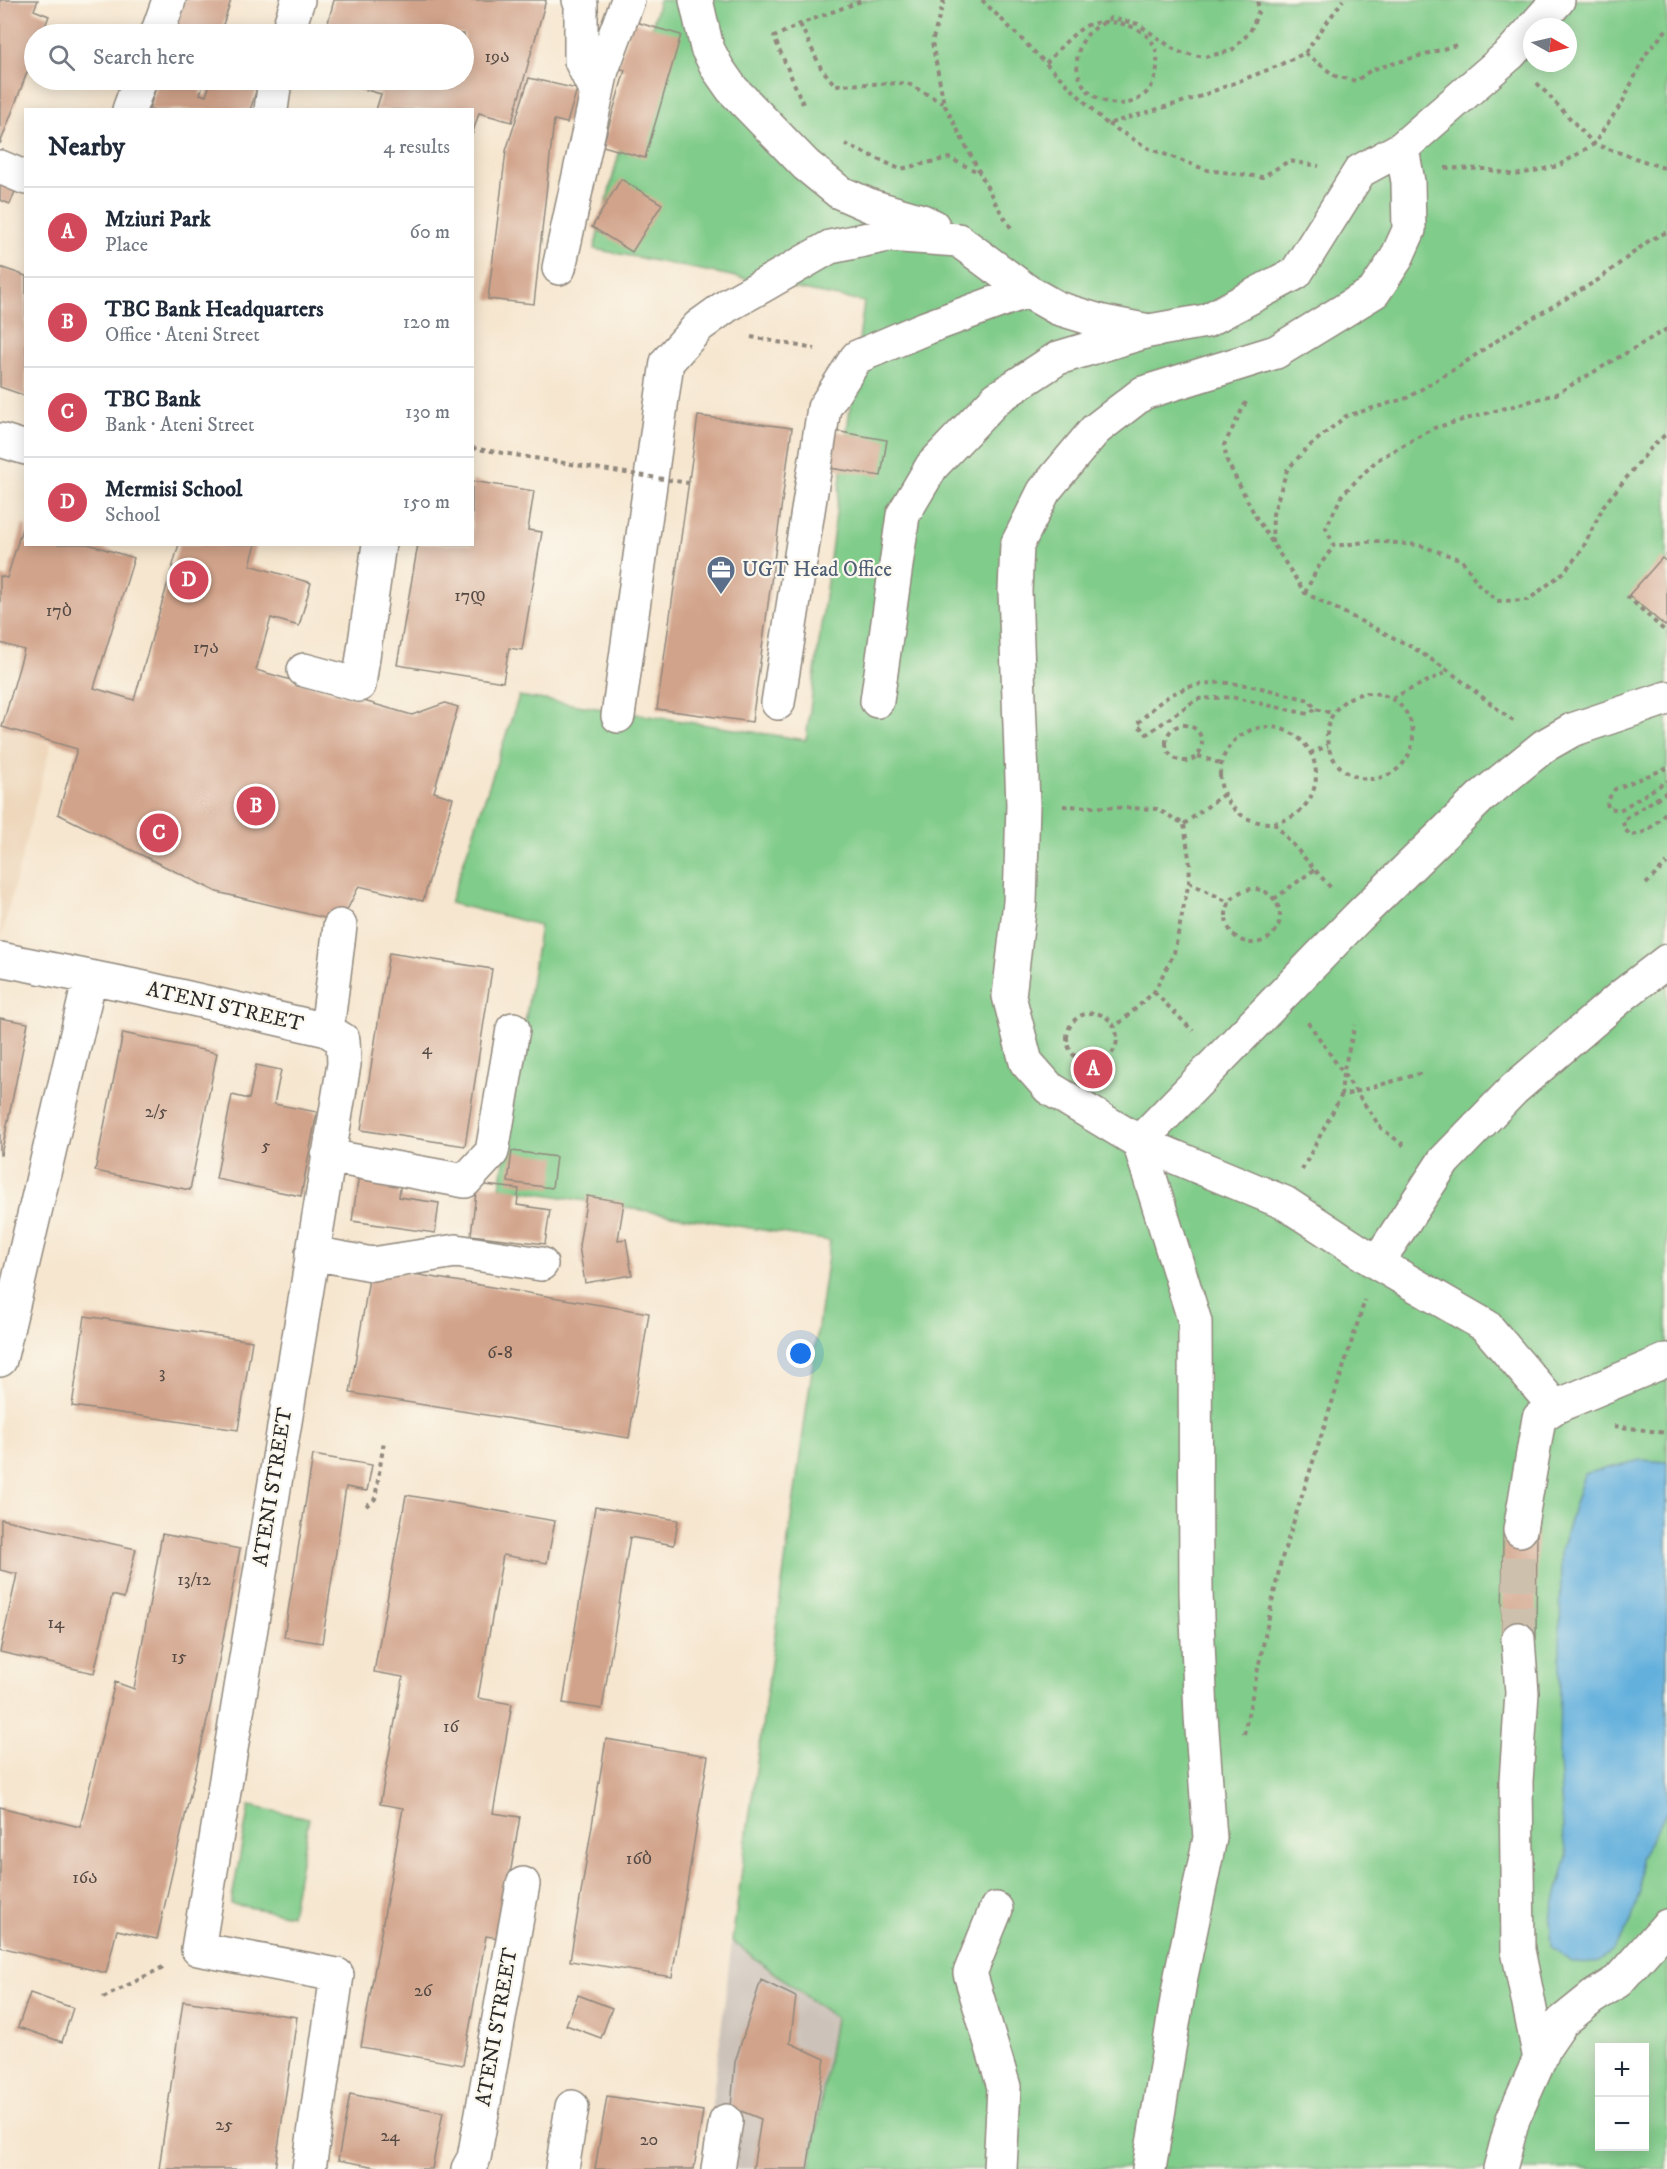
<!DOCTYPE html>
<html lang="en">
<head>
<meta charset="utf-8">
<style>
	:root { --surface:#fff; --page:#f6f6f7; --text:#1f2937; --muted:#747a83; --line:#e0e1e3; --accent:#d1495b }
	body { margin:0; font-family:"IM FELL DW Pica","Noto Serif Georgian",serif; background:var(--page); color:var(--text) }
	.controls { position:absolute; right:18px; bottom:18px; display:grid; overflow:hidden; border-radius:0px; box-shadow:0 3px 15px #0003 }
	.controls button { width:54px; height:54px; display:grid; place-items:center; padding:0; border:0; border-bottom:2px solid var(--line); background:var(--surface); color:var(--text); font:30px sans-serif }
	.compass { position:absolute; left:1523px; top:18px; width:54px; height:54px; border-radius:50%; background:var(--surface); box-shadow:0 3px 15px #0003; rotate:98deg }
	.you { position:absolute; left:801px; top:1354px; width:21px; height:21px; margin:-15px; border:4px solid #fff; border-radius:50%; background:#1a73e8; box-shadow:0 0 0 9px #1a73e833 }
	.badge { display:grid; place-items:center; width:39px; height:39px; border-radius:50%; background:var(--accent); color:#fff; font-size:20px; font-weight:700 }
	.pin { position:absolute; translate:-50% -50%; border:3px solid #fff; box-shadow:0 2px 6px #0006 }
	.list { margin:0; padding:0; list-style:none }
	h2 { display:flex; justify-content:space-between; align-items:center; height:78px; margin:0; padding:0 24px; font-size:26px }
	h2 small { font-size:20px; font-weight:400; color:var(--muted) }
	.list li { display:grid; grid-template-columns:39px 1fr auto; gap:18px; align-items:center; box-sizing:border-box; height:90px; padding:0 24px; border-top:2px solid var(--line) }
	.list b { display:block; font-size:22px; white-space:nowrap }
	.list p { margin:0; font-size:20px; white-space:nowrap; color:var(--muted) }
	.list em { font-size:20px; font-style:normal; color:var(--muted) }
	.icon { flex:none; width:33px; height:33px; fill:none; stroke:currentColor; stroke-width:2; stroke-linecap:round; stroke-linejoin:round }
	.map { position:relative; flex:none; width:1667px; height:2169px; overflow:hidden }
	.search { position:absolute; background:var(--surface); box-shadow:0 3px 15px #0003; left:24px; top:24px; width:450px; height:66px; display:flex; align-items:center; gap:15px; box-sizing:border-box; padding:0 21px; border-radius:33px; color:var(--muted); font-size:22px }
	.panel { position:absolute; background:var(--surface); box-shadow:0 3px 15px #0003; left:24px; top:108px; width:450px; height:438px; border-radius:0px }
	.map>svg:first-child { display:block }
	.built { fill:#eed7bb }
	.industrial { fill:#ccc2b9 }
	.green { fill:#80cc8a; stroke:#567c5a; stroke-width:1.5; fill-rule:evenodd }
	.water { fill:#63b0dd; stroke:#476e84; stroke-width:1.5 }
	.building { fill:#d1a38a }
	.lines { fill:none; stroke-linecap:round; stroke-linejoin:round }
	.minor-tunnel { stroke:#cdc1ae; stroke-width:33; stroke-dasharray:33 16; stroke-linecap:butt }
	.minor-casing { stroke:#90887d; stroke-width:36 }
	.path { stroke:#90887d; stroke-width:4; stroke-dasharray:4.5 4.5; stroke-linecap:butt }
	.minor { stroke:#fff; stroke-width:33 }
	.path-bridge { stroke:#90887d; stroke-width:4; stroke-dasharray:4.5 4.5; stroke-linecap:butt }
	.labels { text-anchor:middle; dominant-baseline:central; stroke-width:4.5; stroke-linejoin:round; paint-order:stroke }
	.number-label { font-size:18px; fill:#544943 }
	.service-label { font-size:21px; fill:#4e5e75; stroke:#fbf7ec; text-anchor:start }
	.street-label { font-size:21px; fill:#2b2b2b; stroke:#fbf7ec }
</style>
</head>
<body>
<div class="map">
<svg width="1667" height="2169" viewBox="0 0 1667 2169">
	<rect width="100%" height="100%" fill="#fbf7ec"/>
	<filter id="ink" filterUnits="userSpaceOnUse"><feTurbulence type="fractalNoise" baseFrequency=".0167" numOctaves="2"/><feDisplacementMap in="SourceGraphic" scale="12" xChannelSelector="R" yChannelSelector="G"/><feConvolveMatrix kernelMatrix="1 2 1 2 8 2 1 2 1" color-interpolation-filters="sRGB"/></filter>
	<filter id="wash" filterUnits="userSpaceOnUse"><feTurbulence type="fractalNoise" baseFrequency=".008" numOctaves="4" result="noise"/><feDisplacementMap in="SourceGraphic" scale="24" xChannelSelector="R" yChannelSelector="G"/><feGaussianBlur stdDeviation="1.35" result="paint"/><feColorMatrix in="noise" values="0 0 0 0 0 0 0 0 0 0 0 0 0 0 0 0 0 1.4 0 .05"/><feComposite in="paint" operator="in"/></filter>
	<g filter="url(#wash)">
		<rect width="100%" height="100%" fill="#f6e6cf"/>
		<path class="built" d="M0 718 51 744 1 938H0Z"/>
		<path class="industrial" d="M732 1941 835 2018 810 2169H704Z"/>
		<path class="green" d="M659 0H1667V2169H810L835 2018 732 1941 830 1241 500 1187 540 925 450 903 519 696 806 740 864 302 594 249ZM1532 27H1568V63H1532ZM1600 2048H1644V2146H1600Z
			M249 1806 309 1818 291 1915 231 1904Z"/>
		<path class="water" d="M1641 1460 1667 1462V1811L1640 1859V1891L1631 1922 1613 1951 1596 1963 1572 1962 1552 1947 1550 1920 1567 1856 1563 1830 1559 1762 1561 1550 1584 1474Z"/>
		<g id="blocks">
			<path class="building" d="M0 0H38L34 10 49 16 42 34H34V54L0 144Z
				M184 0H231L220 34H173Z
				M334 0H546L512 122 479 113 472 135V110H376L381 94 331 80H464V34H325Z
				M632 21 681 35 645 158 603 146 625 70 618 68Z
				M529 78 577 89 567 123 554 120 534 304 488 299 506 151Z
				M158 80H205L200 94 206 96 211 80H260L250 110H149Z
				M0 172 20 179 10 204 0 200Z
				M621 179 662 204 632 252 592 227Z
				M0 267 26 276V396L0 387Z
				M698 416 792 428 752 722 657 709Z
				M835 431 887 440 881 476 830 468Z
				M472 481 534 491 528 530 542 532 522 650 509 648 503 682 397 665 418 544H472Z
				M23 525 26 526V544H88L134 558 94 688 134 700 179 544H256L250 565 311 583 299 626 271 618 256 670 412 715 445 703 458 707 434 792 453 798 423 901 359 886 341 922 217 892 58 814 77 749 2 727 24 650 0 643V576L7 578Z
				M1662 558 1667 562V624L1665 626 1629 595Z
				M389 953 492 969 465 1146 361 1130Z
				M0 1018 28 1023 1 1155H0Z
				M123 1033 217 1053 190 1190 95 1171Z
				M256 1065 281 1070 274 1104 317 1112 301 1196 216 1179 232 1095 249 1099Z
				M512 1151 556 1157 552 1188 508 1182Z
				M359 1174 401 1180 399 1197 439 1203 435 1233 352 1221Z
				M477 1184 519 1189 517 1205 550 1210 545 1244 471 1235Z
				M587 1196 624 1202 618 1240 626 1239 632 1275 585 1283 579 1246Z
				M371 1267 649 1313 629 1438 350 1393Z
				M85 1316 252 1341 238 1430 72 1406Z
				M313 1455 372 1465 367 1491 346 1487 322 1643 284 1637Z
				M406 1495 555 1521 547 1563 503 1555 478 1698 512 1704 493 1813 520 1817 499 1938 486 1936 463 2065 361 2047 403 1808 380 1804 403 1677 374 1672Z
				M595 1507 678 1520 674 1545 630 1537 602 1709 563 1703Z
				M1 1519 136 1549 124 1598 112 1595 94 1673 0 1652 17 1574 0 1570Z
				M1503 1529H1537L1536 1639 1502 1638Z
				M162 1534 240 1549 211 1703 157 1939 117 1930 106 1973 0 1947V1807L80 1827 115 1682 134 1689Z
				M606 1739 708 1756 672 1977 570 1961Z
				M761 1980 796 1997 790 2043 825 2059 807 2169H753L761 2119 731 2107 735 2062Z
				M30 1993 73 2008 62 2042 18 2027Z
				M578 1995 612 2008 601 2038 566 2025Z
				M183 2001 297 2017 275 2169H159Z
				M350 2094 443 2112 432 2169H387L338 2160Z
				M607 2096 703 2111 694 2169H595Z"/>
		</g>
	</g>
	<g filter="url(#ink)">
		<use href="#blocks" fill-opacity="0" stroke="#90887d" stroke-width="1.5"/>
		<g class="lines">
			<path class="minor-tunnel" d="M1518 1639 1520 1530"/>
			<g class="minor-casing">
				<path id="minor" d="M579 0 581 5V61L597 94
					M696 0 707 48 718 69 732 89 806 165 839 192 871 206 922 221 933 226
					M1534 27 1558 0
					M157 34 169 0
					M287 34 298 0
					M129 110 140 80
					M271 110 275 80
					M1402 148 1408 182 1409 230 1396 259 1374 292 1276 352 1143 393 1095 430 1044 491 1017 545 1015 591 1023 805 1020 902 1009 996 1026 1062 1049 1088 1139 1142 1285 1203 1377 1263 1486 1326 1555 1407
					M0 167 26 178
					M559 268 602 70 628 0
					M0 440 26 448
					M304 670 359 685 379 544
					M877 701 903 515 932 466 997 398 1058 358 1145 332
					M778 703 824 408 857 357 923 329 1027 291
					M618 716 667 362 699 326 728 305 762 286 830 247 888 235 958 240 1027 291 1057 308 1103 322 1149 331 1206 321 1296 273 1360 171 1402 148 1510 54 1532 30
					M0 959 149 989 327 1030 343 1040 344 1064 198 1949 337 1975 309 2169
					M327 1030 340 926
					M1139 1142 1195 1322 1196 1593 1201 1716 1210 1838 1181 1976 1149 2169
					M1139 1142 1358 917 1481 797 1544 746 1572 730 1667 698
					M328 1156 465 1181 492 1152 513 1029
					M312 1253 372 1264 456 1251 541 1264
					M1377 1263 1444 1161 1514 1089 1623 995 1667 961
					M0 1360 90 978
					M1520 1530 1539 1418 1555 1407 1667 1360
					M1518 1639 1522 1693 1516 1781 1518 1950 1540 2059
					M996 1909 970 1973 1004 2087 1000 2169
					M468 2169 474 2158 523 1884
					M562 2169 572 2107
					M718 2169 726 2121
					M1500 2169 1513 2119 1545 2047 1562 2022 1593 1997 1618 1981 1667 1926"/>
			</g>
			<path class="path" d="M944 0 932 42 944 104 997 206 1013 231
				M982 0 1107 124 1196 98 1275 67 1305 53 1343 0
				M800 24 821 68 835 85 907 83 943 103
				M1305 53 1335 76 1356 81 1371 70 1460 44
				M1046 63C1057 52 1076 28 1091 24 1114 17 1155 28 1157 56 1162 123 1077 114 1077 63 1077 52 1081 42 1088 34 1094 28 1104 23 1111 18L1138 24 1178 52 1204 57 1231 51 1250 32 1259 10 1257 0
				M1537 83 1594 144 1667 169
				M803 104 774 37 800 24 864 0
				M1108 124 1148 148 1207 170 1262 177 1289 161 1319 166
				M845 144 900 169 949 158 980 173
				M1445 168 1485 169 1515 175 1558 166 1594 144 1623 101 1645 55 1667 29
				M1667 329 1556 394 1434 428 1377 460 1342 495 1326 528 1334 546 1374 541 1419 545 1462 560 1479 585 1497 601 1528 600 1564 572 1582 550 1604 505 1651 448 1667 433
				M751 337 815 349
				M1246 402 1224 445 1227 461 1257 519 1305 593 1412 647 1449 671 1513 721
				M1272 543 1273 514 1287 470 1306 449 1346 416 1407 398 1458 367 1517 327 1598 280 1650 240 1667 232
				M1666 556H1667
				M1305 593 1317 569 1334 546
				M1627 596 1667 633
				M1327 736a43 43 0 1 1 86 0a43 43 0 1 1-86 0Z
				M1392 698 1449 671
				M1315 709 1308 714 1231 697 1197 699 1147 734 1137 724C1149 712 1161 699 1177 692 1218 671 1269 691 1310 700L1315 709 1333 713
				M1166 743a18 18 0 1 1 36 0a18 18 0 1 1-36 0Z
				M1220 775a48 48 0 1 1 96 0a48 48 0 1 1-96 0Z
				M1310 753 1328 746
				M1198 756 1222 764
				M1667 768 1615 789 1607 801 1608 808 1620 810 1667 781
				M1667 792 1623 820 1624 828 1630 835C1648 834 1655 824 1667 811
				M1063 806 1157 809 1184 824 1190 865 1189 882 1174 953 1154 992 1115 1027
				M1274 823 1331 888
				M1184 824 1224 794
				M1189 882 1230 903
				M1646 884 1667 863
				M1226 916a27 27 0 1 1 54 0a27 27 0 1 1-54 0Z
				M1274 899 1315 869
				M1154 992 1193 1031
				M1067 1038a25 25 0 1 1 50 0a25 25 0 1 1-50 0Z
				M1308 1022 1381 1128 1406 1147
				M1341 1096 1343 1073 1355 1025
				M1302 1170 1341 1096 1422 1073
				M1614 1426 1667 1433
				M366 1506 375 1499 384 1441
				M1244 1734 1281 1561 1365 1300
				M103 1998 165 1966"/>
			<use href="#minor" class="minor"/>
			<path class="path-bridge" d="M472 448 688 483"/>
		</g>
	</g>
	<defs>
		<g id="office-pin" transform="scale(1.5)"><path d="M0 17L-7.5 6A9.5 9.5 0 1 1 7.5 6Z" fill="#5c6f8a" stroke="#fbf7ec"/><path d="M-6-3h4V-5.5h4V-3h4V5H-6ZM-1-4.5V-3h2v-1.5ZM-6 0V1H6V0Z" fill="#fff"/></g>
	</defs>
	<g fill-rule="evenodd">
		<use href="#office-pin" x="721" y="570"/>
	</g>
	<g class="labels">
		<g class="number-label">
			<text x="497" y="57">19ა</text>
			<text x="470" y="596">17დ</text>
			<text x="59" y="611">17ბ</text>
			<text x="206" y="648">17ა</text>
			<text x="427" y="1049">4</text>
			<text x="156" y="1112">2/5</text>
			<text x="266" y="1146">5</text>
			<text x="500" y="1353">6-8</text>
			<text x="162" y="1373">3</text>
			<text x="194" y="1580">13/12</text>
			<text x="56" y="1623">14</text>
			<text x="179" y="1657">15</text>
			<text x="451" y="1727">16</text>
			<text x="639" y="1859">16ბ</text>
			<text x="85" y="1878">16ა</text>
			<text x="423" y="1991">26</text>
			<text x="224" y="2125">25</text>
			<text x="390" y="2136">24</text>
			<text x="649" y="2140">20</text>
		</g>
		<g class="service-label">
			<text x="742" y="570">UGT Head Office</text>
		</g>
		<g class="street-label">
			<text transform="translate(225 1007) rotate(13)">ATENI STREET</text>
			<text transform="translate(273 1487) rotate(-81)">ATENI STREET</text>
			<text transform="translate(497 2027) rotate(-80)">ATENI STREET</text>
		</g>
	</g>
</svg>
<div class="controls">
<button>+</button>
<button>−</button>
</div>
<svg class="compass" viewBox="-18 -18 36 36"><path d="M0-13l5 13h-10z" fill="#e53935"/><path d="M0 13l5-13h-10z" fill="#747a83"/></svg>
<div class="you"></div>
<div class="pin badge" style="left:1093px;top:1069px">A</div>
<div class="pin badge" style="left:256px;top:806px">B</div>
<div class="pin badge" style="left:159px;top:833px">C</div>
<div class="pin badge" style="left:189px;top:580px">D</div>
<div class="search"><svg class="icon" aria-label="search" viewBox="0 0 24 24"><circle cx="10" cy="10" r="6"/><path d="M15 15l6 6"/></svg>Search here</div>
<section class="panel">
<h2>Nearby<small>4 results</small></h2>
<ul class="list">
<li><span class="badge">A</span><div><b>Mziuri Park</b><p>Place</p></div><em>60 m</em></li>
<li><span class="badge">B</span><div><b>TBC Bank Headquarters</b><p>Office · Ateni Street</p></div><em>120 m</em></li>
<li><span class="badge">C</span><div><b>TBC Bank</b><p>Bank · Ateni Street</p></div><em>130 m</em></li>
<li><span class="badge">D</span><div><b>Mermisi School</b><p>School</p></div><em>150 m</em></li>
</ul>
</section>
</div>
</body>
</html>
